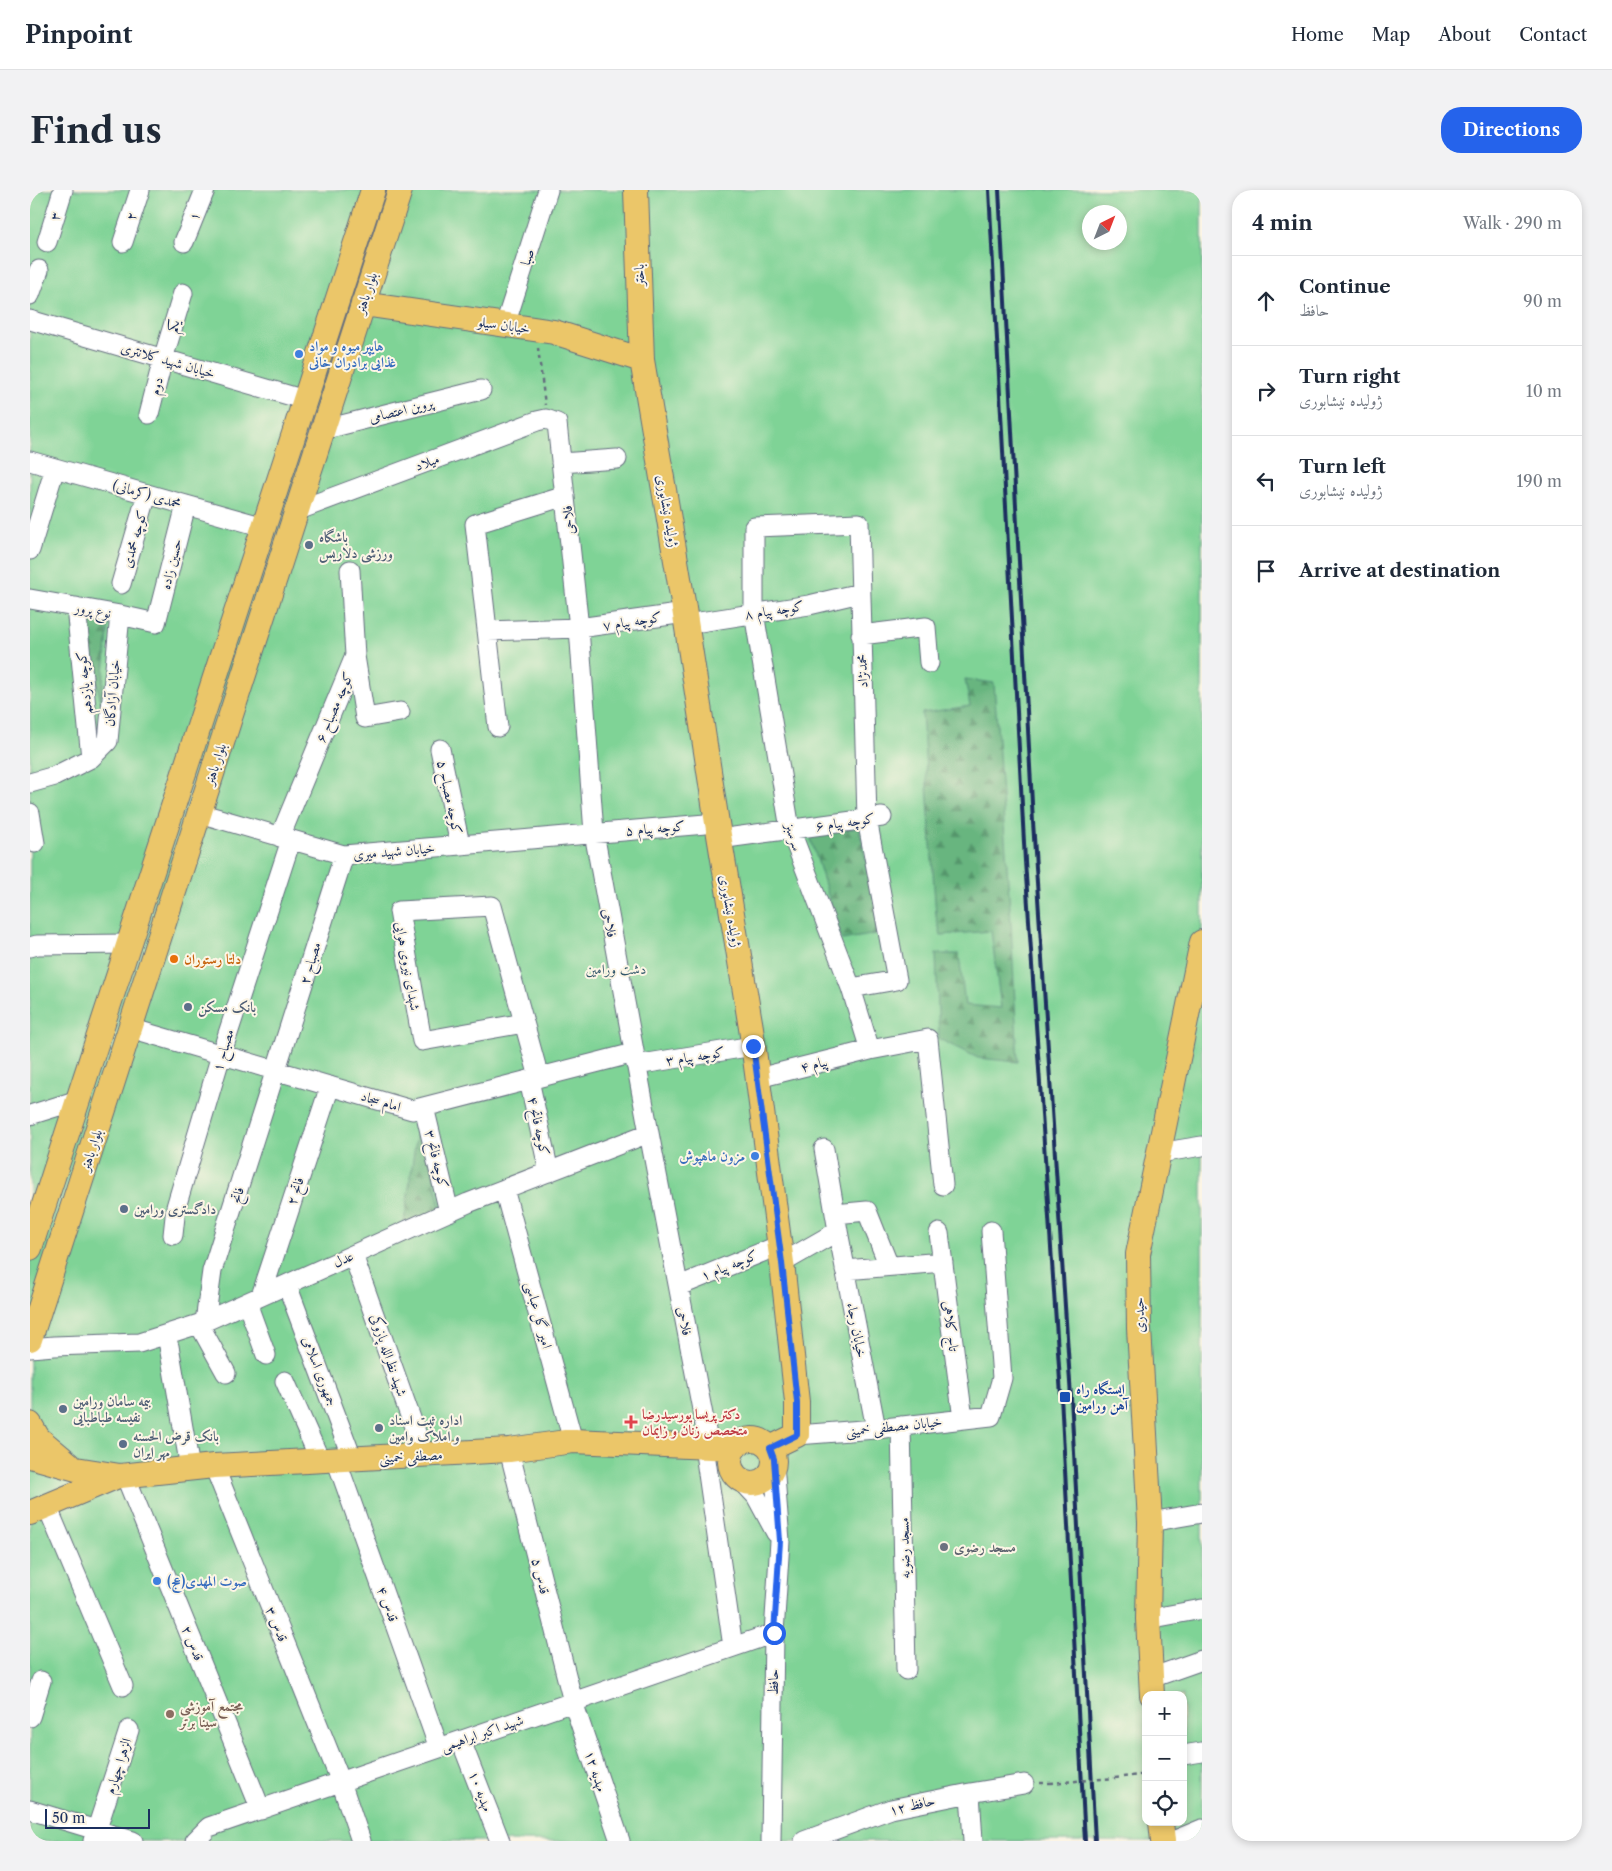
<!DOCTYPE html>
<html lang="en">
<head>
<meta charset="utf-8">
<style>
	:root { --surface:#fff; --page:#f2f2f3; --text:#1f2937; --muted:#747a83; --line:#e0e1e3; --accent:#2563eb }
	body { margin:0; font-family:"Libre Caslon Text",Amiri,serif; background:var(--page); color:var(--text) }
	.controls { position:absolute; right:15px; bottom:15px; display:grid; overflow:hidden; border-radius:10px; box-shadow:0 2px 8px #0003 }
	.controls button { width:45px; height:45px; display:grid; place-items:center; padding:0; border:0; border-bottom:1px solid var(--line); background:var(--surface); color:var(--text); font:25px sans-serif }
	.compass { position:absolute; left:1052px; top:15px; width:45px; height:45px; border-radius:50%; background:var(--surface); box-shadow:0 2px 8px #0003; rotate:42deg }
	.scale { position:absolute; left:15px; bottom:12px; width:105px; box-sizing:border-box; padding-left:5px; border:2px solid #1b2f5e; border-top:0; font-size:14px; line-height:18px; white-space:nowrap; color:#1b2f5e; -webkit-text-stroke:4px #fcf5e5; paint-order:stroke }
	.stop { position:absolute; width:15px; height:15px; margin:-11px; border:4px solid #2563eb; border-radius:50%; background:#fff }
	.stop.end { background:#2563eb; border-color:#fff; box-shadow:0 1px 5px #0008 }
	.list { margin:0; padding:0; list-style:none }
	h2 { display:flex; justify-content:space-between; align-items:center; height:65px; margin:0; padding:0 20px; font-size:21px }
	h2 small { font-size:16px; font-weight:400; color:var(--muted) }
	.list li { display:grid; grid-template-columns:32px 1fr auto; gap:15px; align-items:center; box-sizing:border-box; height:90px; padding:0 20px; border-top:1px solid var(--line) }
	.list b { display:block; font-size:19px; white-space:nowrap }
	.list p { margin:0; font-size:16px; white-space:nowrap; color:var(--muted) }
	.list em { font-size:16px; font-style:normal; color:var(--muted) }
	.icon { flex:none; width:28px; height:28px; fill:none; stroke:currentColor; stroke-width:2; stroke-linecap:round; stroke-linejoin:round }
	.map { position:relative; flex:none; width:1172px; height:1651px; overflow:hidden; border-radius:20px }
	header { display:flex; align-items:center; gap:30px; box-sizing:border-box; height:70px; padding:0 25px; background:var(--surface); border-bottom:1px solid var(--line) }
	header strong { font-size:24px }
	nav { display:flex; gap:28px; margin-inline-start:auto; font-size:18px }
	.intro { display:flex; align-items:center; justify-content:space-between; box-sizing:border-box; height:120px; padding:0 30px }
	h1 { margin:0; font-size:35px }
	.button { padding:12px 22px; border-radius:20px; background:var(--accent); color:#fff; font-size:18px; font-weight:700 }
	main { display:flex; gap:30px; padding:0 30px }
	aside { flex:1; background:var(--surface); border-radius:20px; box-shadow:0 2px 8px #0003 }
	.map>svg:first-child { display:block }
	.green { fill:#7fd396; stroke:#4d817a; fill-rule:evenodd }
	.forest { fill:url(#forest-firs); stroke:#41726e }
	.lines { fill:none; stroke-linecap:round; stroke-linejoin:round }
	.minor-casing { stroke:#646d7e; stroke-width:21 }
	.major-casing { stroke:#646d7e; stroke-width:26 }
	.path { stroke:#646d7e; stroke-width:2.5; stroke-dasharray:4 4; stroke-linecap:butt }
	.minor { stroke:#fff; stroke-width:19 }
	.major { stroke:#ebc669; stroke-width:24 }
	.rail { stroke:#1b2f5e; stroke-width:4 }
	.path-bridge { stroke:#646d7e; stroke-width:2.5; stroke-dasharray:4 4; stroke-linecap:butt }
	.route { stroke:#2563eb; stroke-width:6 }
	.shop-dot { fill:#3f7fe0; stroke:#fcf5e5; stroke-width:2 }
	.service-dot { fill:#5c6f8a; stroke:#fcf5e5; stroke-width:2 }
	.food-dot { fill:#e8710a; stroke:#fcf5e5; stroke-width:2 }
	.transit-dot { fill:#1a4fb4; stroke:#fcf5e5; stroke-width:2 }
	.health-dot { fill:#e0444e; stroke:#fcf5e5; stroke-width:2 }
	.worship-dot { fill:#6b7280; stroke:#fcf5e5; stroke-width:2 }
	.education-dot { fill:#8d6e63; stroke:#fcf5e5; stroke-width:2 }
	.labels { text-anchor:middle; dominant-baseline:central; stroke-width:4; stroke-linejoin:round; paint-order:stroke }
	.street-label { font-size:14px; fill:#1b2f5e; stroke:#fcf5e5 }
	.shop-label { font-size:14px; font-weight:bold; fill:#366cbe; stroke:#fcf5e5; text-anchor:start }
	.service-label { font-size:14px; font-weight:bold; fill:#4e5e75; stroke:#fcf5e5; text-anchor:start }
	.food-label { font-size:14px; font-weight:bold; fill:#c56008; stroke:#fcf5e5; text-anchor:start }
	.park-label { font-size:14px; fill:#34586c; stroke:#fcf5e5 }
	.transit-label { font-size:14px; font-weight:bold; fill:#164399; stroke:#fcf5e5; text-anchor:start }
	.health-label { font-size:14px; font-weight:bold; fill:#be3a42; stroke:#fcf5e5; text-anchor:start }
	.worship-label { font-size:14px; font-weight:bold; fill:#5b616d; stroke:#fcf5e5; text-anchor:start }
	.education-label { font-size:14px; font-weight:bold; fill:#785e54; stroke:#fcf5e5; text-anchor:start }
</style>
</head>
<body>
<header>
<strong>Pinpoint</strong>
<nav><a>Home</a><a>Map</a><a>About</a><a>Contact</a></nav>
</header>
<div class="intro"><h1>Find us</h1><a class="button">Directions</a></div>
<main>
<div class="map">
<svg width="1172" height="1651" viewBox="0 0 1172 1651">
	<defs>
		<pattern id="forest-firs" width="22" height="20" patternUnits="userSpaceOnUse" patternTransform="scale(1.25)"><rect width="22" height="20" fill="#67b57f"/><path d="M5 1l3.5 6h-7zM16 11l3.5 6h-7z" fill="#54946b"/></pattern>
	</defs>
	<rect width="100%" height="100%" fill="#fcf5e5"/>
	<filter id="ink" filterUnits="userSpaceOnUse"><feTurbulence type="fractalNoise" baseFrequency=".02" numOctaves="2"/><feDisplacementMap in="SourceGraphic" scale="10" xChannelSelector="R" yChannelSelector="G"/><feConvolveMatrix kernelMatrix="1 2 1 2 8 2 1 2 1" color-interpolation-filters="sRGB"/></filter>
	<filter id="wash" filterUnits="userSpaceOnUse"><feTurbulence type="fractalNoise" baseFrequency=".0096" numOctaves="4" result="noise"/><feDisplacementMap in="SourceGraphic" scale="20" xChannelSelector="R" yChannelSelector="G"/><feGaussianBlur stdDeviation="1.12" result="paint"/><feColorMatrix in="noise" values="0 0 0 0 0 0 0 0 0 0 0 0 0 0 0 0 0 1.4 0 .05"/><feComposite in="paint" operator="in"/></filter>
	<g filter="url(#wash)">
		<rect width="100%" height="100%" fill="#ebdfba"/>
		<path class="green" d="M0 0H1172V1651H0ZM1060 22H1090V52H1060ZM1116 1505H1153V1632H1116Z"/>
		<path class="forest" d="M53 429 79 433 71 512Z
			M935 489 964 493 981 733 988 872 948 868 909 849 906 764H929L935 815 971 818 961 741 911 745 906 726 892 523 940 516Z
			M829 638 852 743 812 750 779 643Z
			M387 941 394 942 411 1020 374 1033Z"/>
	</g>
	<g filter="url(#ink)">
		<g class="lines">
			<g class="minor-casing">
				<path id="minor" d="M17 52 33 0
					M93 52 110 0
					M154 52 175 0
					M0 105 9 80
					M0 130 275 210
					M475 135 518 0
					M119 224 133 169 153 103
					M292 240 451 200
					M0 271 234 337
					M531 273 587 269
					M266 321 507 231 516 229 527 233 549 438 564 643 619 943 679 1256
					M0 360 25 278
					M91 394 117 304
					M0 409 90 425 126 433 156 315
					M46 417 61 568
					M657 434 779 415 830 403
					M457 441 549 438 655 423
					M831 445 896 437 899 473
					M325 466 335 528 370 522
					M468 537 445 334 535 306
					M410 559 430 655
					M0 593 25 586 61 568 78 551 90 425
					M0 623 5 653
					M169 623 314 665 687 633
					M250 647 325 466 320 380
					M689 649 852 627
					M0 757 7 755 99 754
					M821 798 867 790 837 629 829 333 724 337V423L760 639 821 798 840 860
					M494 833 392 851 369 721 462 716 509 887
					M100 838 382 920 604 863
					M606 875 723 856
					M728 888 840 860 898 849 913 995
					M499 890 519 982
					M394 917 419 1022
					M0 925 48 910
					M794 959 808 1041 846 1239
					M1129 963 1172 956
					M474 999 543 1251
					M805 1024 837 1021 859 1076
					M909 1043 933 1229
					M143 1045 146 1017 191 865 261 650
					M323 1065 394 1265
					M752 1073 808 1041
					M815 1080 913 1072
					M257 1095 322 1268
					M649 1096 750 1055
					M231 1106 300 896
					M217 1113 236 1165
					M175 1132 182 1081 314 665
					M169 1134 196 1183
					M139 1156 160 1278
					M0 1158 24 1156 109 1153 169 1134 438 1013 619 943
					M255 1191 290 1270
					M871 1236 876 1480
					M767 1245 846 1239 961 1226 972 1188 961 1041
					M674 1256 703 1457
					M479 1260 543 1512 590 1651
					M306 1269 409 1558
					M184 1276 311 1592 331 1651
					M95 1285 231 1620
					M712 1291 726 1306 746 1343
					M17 1316 93 1496
					M1120 1332 1172 1323
					M1118 1429 1172 1419
					M1121 1488 1172 1470
					M0 1527 11 1491
					M431 1551 470 1651
					M1153 1565 1172 1562
					M940 1603 943 1651
					M0 1620 103 1651
					M63 1651 99 1540
					M165 1651 179 1637 744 1443
					M741 1651 744 1443 750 1351 744 1273
					M774 1651 861 1619 940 1603 994 1594
					M1143 1651 1172 1639"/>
			</g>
			<g class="major-casing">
				<path id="major" d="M606 0 612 170 653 412 687 633 721 838 752 1073 767 1212V1245L740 1258
					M333 114 524 142 612 170
					M0 1058 343 0
					M0 1149 370 0
					M0 1234 8 1248 39 1274
					M700 1271a22 22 0 1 1 44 0a22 22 0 1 1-44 0Z
					M0 1266 46 1279 90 1286 184 1276 479 1260 543 1251 703 1258
					M0 1323 88 1286
					M1122 1505 1118 1429 1120 1332 1109 1138 1108 1064 1172 752
					M1131 1632 1133 1651"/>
			</g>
			<path class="path" d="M508 158 515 215
				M1085 1588 1116 1584
				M1010 1593H1020"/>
			<use href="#minor" class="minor"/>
			<use href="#major" class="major"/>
			<path class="rail" d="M959 0 995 671 1031 1206 1055 1651
				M969 0 1003 632 1041 1207 1065 1651"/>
			<path class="path-bridge" d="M1020 1593 1085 1588"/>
		</g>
	</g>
	<g class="lines" filter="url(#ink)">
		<path class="route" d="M723 856 752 1073 767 1212V1245L740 1258 744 1269 750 1351 744 1443"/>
	</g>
	<g class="shop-dot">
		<circle cx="269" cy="164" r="5"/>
		<circle cx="725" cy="966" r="5"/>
		<circle cx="127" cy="1391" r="5"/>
	</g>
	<g class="service-dot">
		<circle cx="279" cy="355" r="5"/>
		<circle cx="158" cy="817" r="5"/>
		<circle cx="94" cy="1019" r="5"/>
		<circle cx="33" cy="1219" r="5"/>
		<circle cx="349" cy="1238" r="5"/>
		<circle cx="93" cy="1254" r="5"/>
	</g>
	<circle class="food-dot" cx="144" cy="769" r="5"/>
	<rect class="transit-dot" x="1029" y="1201" width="12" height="12" rx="2.5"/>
	<path class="health-dot" d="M598.5 1224.5h5v5h5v5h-5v5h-5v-5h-5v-5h5z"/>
	<circle class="worship-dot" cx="914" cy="1357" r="5"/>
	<circle class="education-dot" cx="140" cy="1524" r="5"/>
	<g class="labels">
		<g class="street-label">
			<text transform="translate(25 26) rotate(-73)">۳</text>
			<text transform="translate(101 26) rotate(-72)">۲</text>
			<text transform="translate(164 26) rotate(-68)">۱</text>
			<text transform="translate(497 67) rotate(-72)">صبا</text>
			<text transform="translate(609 85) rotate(-92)">باختر</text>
			<text transform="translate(336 103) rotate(-72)">بلوار باهنر</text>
			<text transform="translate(474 135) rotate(8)">خیابان سیلو</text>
			<text transform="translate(143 136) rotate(-73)">یکم</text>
			<text transform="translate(138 170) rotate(16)">خیابان شهید کلانتری</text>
			<text transform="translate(126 196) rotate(-76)">دوم</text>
			<text transform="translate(371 220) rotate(-14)">پروین اعتصامی</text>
			<text transform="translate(397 272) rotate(-20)">میلاد</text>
			<text transform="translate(117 304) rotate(16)">محمدی (کرمانی)</text>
			<text transform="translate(638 321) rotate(80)">ژولیده نیشابوری</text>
			<text transform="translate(538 330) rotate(-96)">فلاحی</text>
			<text transform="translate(104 349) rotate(-74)">کوچه محمدی</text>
			<text transform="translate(141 374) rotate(-76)">حسین زاده</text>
			<text transform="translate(63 420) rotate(10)">نوع پرور</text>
			<text transform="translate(744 420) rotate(-9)">کوچه پیام ۸</text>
			<text transform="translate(602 431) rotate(-9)">کوچه پیام ۷</text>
			<text transform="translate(832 481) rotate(-92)">محمدنژاد</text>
			<text transform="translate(54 493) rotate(-96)">کوچه یازدهم</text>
			<text transform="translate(82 503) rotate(-85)">خیابان آزادگان</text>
			<text transform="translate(304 517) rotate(-67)">کوچه مصباح ۶</text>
			<text transform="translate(185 574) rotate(-72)">بلوار باهنر</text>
			<text transform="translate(420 607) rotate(78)">کوچه مصباح ۵</text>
			<text transform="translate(815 632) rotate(-8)">کوچه پیام ۶</text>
			<text transform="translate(625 638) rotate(-5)">کوچه پیام ۵</text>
			<text transform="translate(764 647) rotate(73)">سرسبز</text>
			<text transform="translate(364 661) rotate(-5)">خیابان شهید میری</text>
			<text transform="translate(701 721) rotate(80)">ژولیده نیشابوری</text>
			<text transform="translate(580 733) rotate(80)">فلاحی</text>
			<text transform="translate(280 773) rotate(-73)">مصباح ۲</text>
			<text transform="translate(378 776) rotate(80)">شهدای نیروی هوایی</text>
			<text transform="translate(193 860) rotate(-73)">مصباح ۱</text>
			<text transform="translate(665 866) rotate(-9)">کوچه پیام ۳</text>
			<text transform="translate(784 874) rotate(-14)">پیام ۴</text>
			<text transform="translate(351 911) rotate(17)">امام سجاد</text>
			<text transform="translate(509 936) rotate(78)">کوچه فاتح ۴</text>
			<text transform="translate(61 960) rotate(-72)">بلوار باهنر</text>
			<text transform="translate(407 969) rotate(76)">کوچه فاتح ۳</text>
			<text transform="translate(265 1001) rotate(-72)">فاتح ۲</text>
			<text transform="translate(207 1005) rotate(-72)">فاتح</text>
			<text transform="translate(313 1069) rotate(-24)">عدل</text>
			<text transform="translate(699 1075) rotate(-22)">کوچه پیام ۱</text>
			<text transform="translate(509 1125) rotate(75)">امیر گل عباسی</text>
			<text transform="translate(1109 1125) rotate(-91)">حیدری</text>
			<text transform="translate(655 1131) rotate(79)">فلاحی</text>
			<text transform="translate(921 1136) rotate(83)">تاج کلاهی</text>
			<text transform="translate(827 1140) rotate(79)">خیابان رجاء</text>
			<text transform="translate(359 1165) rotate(71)">شهید نظرالله پازوکی</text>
			<text transform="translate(290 1181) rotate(69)">جمهوری اسلامی</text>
			<text transform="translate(864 1236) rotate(-6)">خیابان مصطفی خمینی</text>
			<text transform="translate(381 1266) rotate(-3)">مصطفی خمینی</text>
			<text transform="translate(874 1358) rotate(-91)">مسجد رضویه</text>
			<text transform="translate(511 1386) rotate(76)">قدس ۵</text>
			<text transform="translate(358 1414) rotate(70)">قدس ۴</text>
			<text transform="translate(247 1434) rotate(68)">قدس ۳</text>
			<text transform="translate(163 1453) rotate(68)">قدس ۲</text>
			<text transform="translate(743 1492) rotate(-89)">حافظ</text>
			<text transform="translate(452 1543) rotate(-19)">شهید اکبر ابراهیمی</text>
			<text transform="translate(88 1576) rotate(-72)">الزهرا چهارم</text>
			<text transform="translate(566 1581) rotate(72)">مهدیه ۱۲</text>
			<text transform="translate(451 1601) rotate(69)">مهدیه ۱۰</text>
			<text transform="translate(882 1615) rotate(-13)">حافظ ۱۲</text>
		</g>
		<g class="shop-label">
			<text x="279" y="156">هایپر میوه و‌ مواد<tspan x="279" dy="16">غذایی برادران خانی</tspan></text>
			<text x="715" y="966" text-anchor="end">مزون ماهپوش</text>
			<text x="137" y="1391">صوت المهدی(عج)</text>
		</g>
		<g class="service-label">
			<text x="289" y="347">باشگاه<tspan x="289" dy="16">ورزشی دلاریس</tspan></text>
			<text x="168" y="817">بانک مسکن</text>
			<text x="104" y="1019">دادگستری ورامین</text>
			<text x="43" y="1211">بیمه سامان ورامین<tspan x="43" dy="16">نفیسه طباطبایی</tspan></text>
			<text x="359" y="1230">اداره ثبت اسناد<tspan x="359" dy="16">و املاک وامین</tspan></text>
			<text x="103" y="1246">بانک قرض الحسنه<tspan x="103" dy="16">مهر ایران</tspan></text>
		</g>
		<g class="food-label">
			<text x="154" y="769">دلتا رستوران</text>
		</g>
		<g class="park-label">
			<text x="586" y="779">دشت ورامین</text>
		</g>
		<g class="transit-label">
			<text x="1046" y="1199">ایستگاه راه<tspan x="1046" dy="16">آهن ورامین</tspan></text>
		</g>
		<g class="health-label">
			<text x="612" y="1224">دکتر پریسا پورسیدرضا<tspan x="612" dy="16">متخصص زنان و زایمان</tspan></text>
		</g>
		<g class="worship-label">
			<text x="924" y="1357">مسجد رضوی</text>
		</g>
		<g class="education-label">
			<text x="150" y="1516">مجتمع آموزشی<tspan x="150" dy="16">سینا برتر</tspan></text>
		</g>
	</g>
</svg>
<div class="controls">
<button>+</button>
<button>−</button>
<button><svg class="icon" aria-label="locate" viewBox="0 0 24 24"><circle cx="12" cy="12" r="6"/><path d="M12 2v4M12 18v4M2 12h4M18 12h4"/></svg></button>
</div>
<svg class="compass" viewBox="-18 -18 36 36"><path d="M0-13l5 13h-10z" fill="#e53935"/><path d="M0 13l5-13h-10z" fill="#747a83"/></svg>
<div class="scale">50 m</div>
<div class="stop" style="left:744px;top:1443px"></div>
<div class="stop end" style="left:723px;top:856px"></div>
</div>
<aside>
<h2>4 min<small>Walk · 290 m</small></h2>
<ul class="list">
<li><svg class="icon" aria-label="ahead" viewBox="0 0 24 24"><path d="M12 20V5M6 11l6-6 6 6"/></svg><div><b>Continue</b><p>حافظ</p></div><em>90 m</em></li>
<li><svg class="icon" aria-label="right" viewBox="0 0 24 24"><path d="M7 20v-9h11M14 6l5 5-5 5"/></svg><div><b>Turn right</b><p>ژولیده نیشابوری</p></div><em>10 m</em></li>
<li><svg class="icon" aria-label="left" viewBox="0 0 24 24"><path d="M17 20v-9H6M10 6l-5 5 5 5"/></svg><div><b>Turn left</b><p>ژولیده نیشابوری</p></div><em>190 m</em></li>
<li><svg class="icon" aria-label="arrive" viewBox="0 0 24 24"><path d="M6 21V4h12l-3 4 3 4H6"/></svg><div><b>Arrive at destination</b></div></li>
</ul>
</aside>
</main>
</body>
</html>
